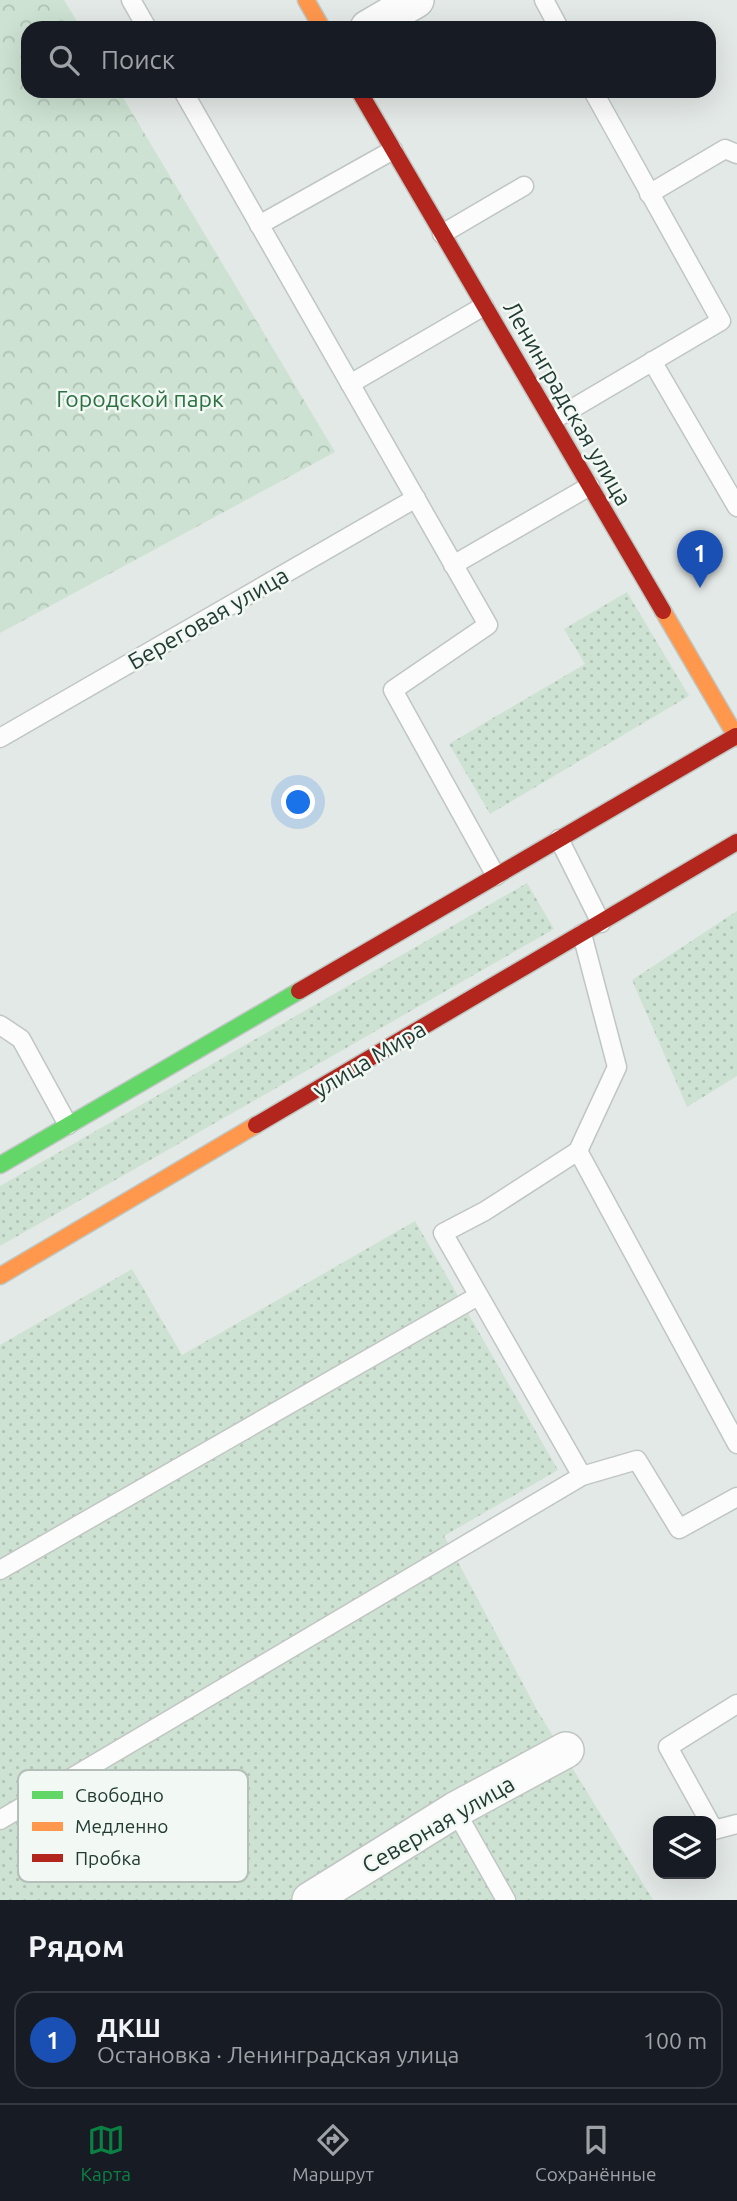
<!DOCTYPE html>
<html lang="ru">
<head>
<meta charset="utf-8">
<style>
	:root { --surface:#171b24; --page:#20242c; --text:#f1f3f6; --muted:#9ea1a6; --line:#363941; --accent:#0b8043 }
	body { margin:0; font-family:Ubuntu,sans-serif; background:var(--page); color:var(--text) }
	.controls { position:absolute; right:21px; bottom:21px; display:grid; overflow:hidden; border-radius:14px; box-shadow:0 7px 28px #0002 }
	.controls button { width:63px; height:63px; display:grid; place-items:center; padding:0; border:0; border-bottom:2px solid var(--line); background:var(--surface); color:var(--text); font:35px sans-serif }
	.you { position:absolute; left:299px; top:803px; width:24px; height:24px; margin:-18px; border:5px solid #fff; border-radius:50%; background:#1a73e8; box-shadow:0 0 0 10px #1a73e833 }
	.badge { display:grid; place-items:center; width:46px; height:46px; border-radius:50%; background:var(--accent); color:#fff; font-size:23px; font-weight:700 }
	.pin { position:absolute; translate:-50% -58px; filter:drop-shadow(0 2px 4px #0008) }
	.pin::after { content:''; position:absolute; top:37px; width:24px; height:21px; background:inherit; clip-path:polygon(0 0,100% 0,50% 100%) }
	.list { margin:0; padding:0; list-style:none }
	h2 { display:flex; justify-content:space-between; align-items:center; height:91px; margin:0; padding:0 28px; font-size:30px }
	h2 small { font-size:23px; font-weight:400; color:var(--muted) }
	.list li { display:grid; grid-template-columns:46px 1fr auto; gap:21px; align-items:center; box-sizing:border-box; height:98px; margin:0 14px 14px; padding:0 14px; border:2px solid var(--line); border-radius:21px }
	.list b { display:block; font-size:26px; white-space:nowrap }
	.list p { margin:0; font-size:23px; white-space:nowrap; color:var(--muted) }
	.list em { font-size:23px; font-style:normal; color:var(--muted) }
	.icon { flex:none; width:38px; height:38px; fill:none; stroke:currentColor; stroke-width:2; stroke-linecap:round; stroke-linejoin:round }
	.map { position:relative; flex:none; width:737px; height:1900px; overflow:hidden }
	.search { position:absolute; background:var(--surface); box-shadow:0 7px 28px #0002; left:21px; right:21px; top:21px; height:77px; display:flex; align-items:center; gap:18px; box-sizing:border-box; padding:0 24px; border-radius:21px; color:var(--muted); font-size:26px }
	.sheet { height:203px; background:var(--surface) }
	nav { display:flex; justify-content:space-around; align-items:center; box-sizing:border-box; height:98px; border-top:2px solid var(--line); background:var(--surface); font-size:19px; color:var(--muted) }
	nav a { display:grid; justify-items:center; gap:4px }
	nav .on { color:var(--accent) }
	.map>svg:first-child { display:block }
	.grass { fill:url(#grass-dots) }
	.forest { fill:url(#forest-crowns) }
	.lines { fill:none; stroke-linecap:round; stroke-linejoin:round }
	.lane-casing { stroke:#c0c6c3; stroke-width:21 }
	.street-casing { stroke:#c0c6c3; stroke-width:38 }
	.fast-casing { stroke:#bfc7c3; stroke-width:19 }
	.slow-casing { stroke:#bfc7c3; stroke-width:19 }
	.jam-casing { stroke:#bfc7c3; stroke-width:19 }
	.lane { stroke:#fbfcfb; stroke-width:18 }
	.street { stroke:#fbfcfb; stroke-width:35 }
	.fast { stroke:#63d668; stroke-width:16 }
	.slow { stroke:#ff974d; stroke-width:16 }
	.jam { stroke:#b3261e; stroke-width:16 }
	.labels { text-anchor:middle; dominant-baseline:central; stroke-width:5; stroke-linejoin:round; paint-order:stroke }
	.park-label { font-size:23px; fill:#2d7142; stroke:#f2f8f4 }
	.street-label { font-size:23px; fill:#223b33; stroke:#f2f8f4 }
	.key { fill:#f2f8f4; stroke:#b4bfba; stroke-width:2 }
	.key-label { font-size:19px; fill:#223b33 }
</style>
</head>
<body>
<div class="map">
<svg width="737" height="1900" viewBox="0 0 737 1900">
	<defs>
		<pattern id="grass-dots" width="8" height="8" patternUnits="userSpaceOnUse" patternTransform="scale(1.75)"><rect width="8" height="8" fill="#cde2d2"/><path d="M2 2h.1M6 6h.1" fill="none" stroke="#b0c3b5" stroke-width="1.8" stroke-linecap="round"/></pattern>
		<pattern id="forest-crowns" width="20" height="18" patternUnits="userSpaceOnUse" patternTransform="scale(1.75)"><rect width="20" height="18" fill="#cde2d2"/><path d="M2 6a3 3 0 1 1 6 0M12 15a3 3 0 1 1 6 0" fill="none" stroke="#b0c3b5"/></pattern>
	</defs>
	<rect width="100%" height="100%" fill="#e3e9e6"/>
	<path class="grass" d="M627 592 689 696 490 814 449 744 585 664 564 629Z
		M527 883 554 929 0 1246V1186Z
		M737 911V1076L687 1107 632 980Z
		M415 1221 558 1470 444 1536 537 1710 653 1900H0V1345L132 1269 182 1355Z"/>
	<path class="forest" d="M0 0H64L81 28H28V91H119L335 452 0 633Z"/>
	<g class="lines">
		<g class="lane-casing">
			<path id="lane" d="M131 0 147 28
				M544 0 559 28
				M183 91 488 625 393 690 496 876
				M649 194 725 149 737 154
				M259 225 393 150
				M442 234 524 186
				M652 361 737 507
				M350 384 484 306
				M553 420 721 321 593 91
				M453 565 590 486
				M0 738 416 498
				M559 839 601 923
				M582 934 617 1067 578 1151 737 1444
				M0 1025 21 1039 68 1125
				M578 1151 485 1211 443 1233 582 1476
				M0 1570 478 1296
				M455 1810 506 1900
				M0 1820 582 1476 637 1460 679 1529 737 1497
				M709 1821 668 1747 737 1704
				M711 1824 714 1830 737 1824"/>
		</g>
		<g class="street-casing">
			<path id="street" d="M368 28 416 0
				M310 1900 455 1810 566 1750"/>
		</g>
		<g class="fast-casing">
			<path id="fast" d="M0 1165 299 991"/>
		</g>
		<g class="slow-casing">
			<path id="slow" d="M306 0 322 28
				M663 611 737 738
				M0 1276 256 1125"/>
		</g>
		<g class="jam-casing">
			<path id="jam" d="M359 91 663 611
				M299 991 736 736
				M256 1125 737 842"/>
		</g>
		<use href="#lane" class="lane"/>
		<use href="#street" class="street"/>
		<use href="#fast" class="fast"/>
		<use href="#slow" class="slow"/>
		<use href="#jam" class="jam"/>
	</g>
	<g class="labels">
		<g class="park-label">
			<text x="140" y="398">Городской парк</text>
		</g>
		<g class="street-label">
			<text transform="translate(568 403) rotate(60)">Ленинградская улица</text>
			<text transform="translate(208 618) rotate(-30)">Береговая улица</text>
			<text transform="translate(369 1059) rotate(-31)">улица Мира</text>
			<text transform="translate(438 1824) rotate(-30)">Северная улица</text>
		</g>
	</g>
	<rect x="18" y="1770" width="230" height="112" rx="10" class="key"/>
	<rect x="32" y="1791" width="31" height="8" fill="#63d668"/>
	<rect x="32" y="1822" width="31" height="9" fill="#ff974d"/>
	<rect x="32" y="1854" width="31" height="8" fill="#b3261e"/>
	<g class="key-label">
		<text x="75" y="1802">Свободно</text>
		<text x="75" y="1833">Медленно</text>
		<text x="75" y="1865">Пробка</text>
	</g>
</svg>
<div class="controls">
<button><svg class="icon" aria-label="layers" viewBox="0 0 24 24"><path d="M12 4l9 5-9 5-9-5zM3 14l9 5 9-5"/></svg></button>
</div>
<div class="you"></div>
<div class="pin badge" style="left:700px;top:588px;background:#1a4fb4">1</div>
<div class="search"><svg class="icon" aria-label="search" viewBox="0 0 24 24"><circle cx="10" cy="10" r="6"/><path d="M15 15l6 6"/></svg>Поиск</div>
</div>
<section class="sheet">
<h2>Рядом<small></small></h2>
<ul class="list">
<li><span class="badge" style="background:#1a4fb4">1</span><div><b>ДКШ</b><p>Остановка · Ленинградская улица</p></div><em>100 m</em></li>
</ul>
</section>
<nav>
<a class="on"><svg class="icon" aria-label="map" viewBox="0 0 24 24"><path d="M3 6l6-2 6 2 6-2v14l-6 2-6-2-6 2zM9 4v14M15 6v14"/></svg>Карта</a>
<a><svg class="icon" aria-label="directions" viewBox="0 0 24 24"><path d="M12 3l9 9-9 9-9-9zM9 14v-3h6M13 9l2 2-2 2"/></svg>Маршрут</a>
<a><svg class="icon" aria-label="saved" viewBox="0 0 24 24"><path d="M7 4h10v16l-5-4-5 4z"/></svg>Сохранённые</a>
</nav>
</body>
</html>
